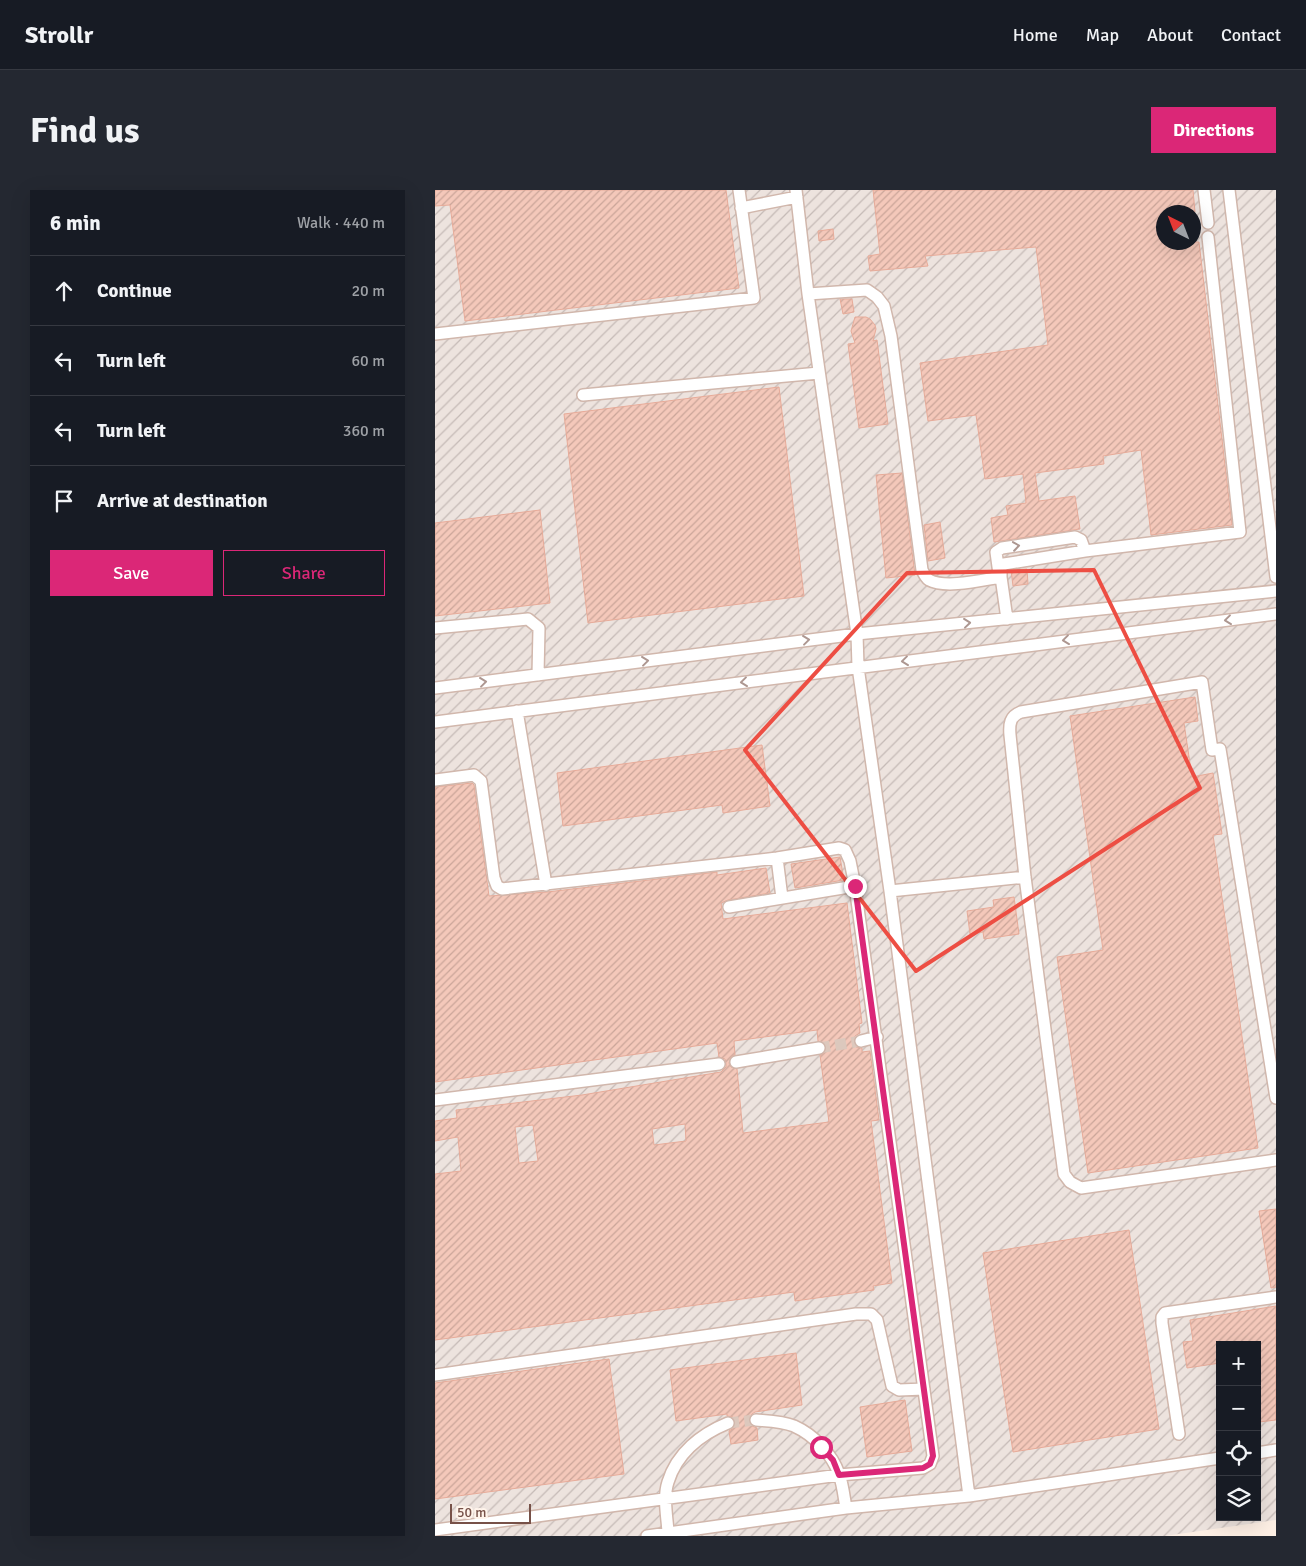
<!DOCTYPE html>
<html lang="en">
<head>
<meta charset="utf-8">
<style>
	:root { --surface:#171b24; --page:#242831; --text:#f1f3f6; --muted:#9ea1a6; --line:#363941; --accent:#db2777 }
	body { margin:0; font-family:Signika,sans-serif; background:var(--page); color:var(--text) }
	.controls { position:absolute; right:15px; bottom:15px; display:grid; overflow:hidden; border-radius:0px; box-shadow:0 5px 20px #0002 }
	.controls button { width:45px; height:45px; display:grid; place-items:center; padding:0; border:0; border-bottom:1px solid var(--line); background:var(--surface); color:var(--text); font:25px sans-serif }
	.compass { position:absolute; left:721px; top:15px; width:45px; height:45px; border-radius:50%; background:var(--surface); box-shadow:0 5px 20px #0002; rotate:318deg }
	.scale { position:absolute; left:15px; bottom:12px; width:81px; box-sizing:border-box; padding-left:5px; border:2px solid #775148; border-top:0; font-size:14px; line-height:18px; white-space:nowrap; color:#775148; -webkit-text-stroke:4px #fff4eb; paint-order:stroke }
	.stop { position:absolute; width:15px; height:15px; margin:-11px; border:4px solid #db2777; border-radius:50%; background:#fff }
	.stop.end { background:#db2777; border-color:#fff; box-shadow:0 1px 5px #0008 }
	.list { margin:0; padding:0; list-style:none }
	h2 { display:flex; justify-content:space-between; align-items:center; height:65px; margin:0; padding:0 20px; font-size:21px }
	h2 small { font-size:16px; font-weight:400; color:var(--muted) }
	.list li { display:grid; grid-template-columns:32px 1fr auto; gap:15px; align-items:center; box-sizing:border-box; height:70px; padding:0 20px; border-top:1px solid var(--line) }
	.list b { display:block; font-size:19px; white-space:nowrap }
	.list em { font-size:16px; font-style:normal; color:var(--muted) }
	.actions { display:flex; gap:10px; padding:15px 20px }
	.actions a { flex:1; padding:11px 0; border:1px solid var(--accent); border-radius:0px; text-align:center; font-size:18px; color:var(--accent) }
	.actions .main { background:var(--accent); color:#fff }
	.icon { flex:none; width:28px; height:28px; fill:none; stroke:currentColor; stroke-width:2; stroke-linecap:round; stroke-linejoin:round }
	.map { position:relative; flex:none; width:841px; height:1346px; overflow:hidden; border-radius:0px }
	header { display:flex; align-items:center; gap:30px; box-sizing:border-box; height:70px; padding:0 25px; background:var(--surface); border-bottom:1px solid var(--line) }
	header strong { font-size:24px }
	nav { display:flex; gap:28px; margin-inline-start:auto; font-size:18px }
	.intro { display:flex; align-items:center; justify-content:space-between; box-sizing:border-box; height:120px; padding:0 30px }
	h1 { margin:0; font-size:35px }
	.button { padding:12px 22px; border-radius:0px; background:var(--accent); color:#fff; font-size:18px; font-weight:700 }
	main { display:flex; gap:30px; padding:0 30px }
	aside { flex:1; background:var(--surface); border-radius:0px; box-shadow:0 5px 20px #0002 }
	.map>svg:first-child { display:block }
	.industrial { fill:url(#industrial-furrows); fill-rule:evenodd }
	.building { fill:url(#building-hatch); stroke:#e7ab99; fill-rule:evenodd }
	.lines { fill:none; stroke-linecap:round; stroke-linejoin:round }
	.minor-tunnel { stroke:#dcc8bd; stroke-width:11; stroke-dasharray:11 5.5; stroke-linecap:butt }
	.minor-casing { stroke:#d1b7ac; stroke-width:14 }
	.minor { stroke:#fff; stroke-width:11 }
	.oneway { stroke:#ad9791 }
	.route { stroke:#db2777; stroke-width:6 }
	.marked { fill:none; stroke:#ed4e43; stroke-width:4; stroke-linejoin:round }
</style>
</head>
<body>
<header>
<strong>Strollr</strong>
<nav><a>Home</a><a>Map</a><a>About</a><a>Contact</a></nav>
</header>
<div class="intro"><h1>Find us</h1><a class="button">Directions</a></div>
<main>
<aside>
<h2>6 min<small>Walk · 440 m</small></h2>
<ul class="list">
<li><svg class="icon" aria-label="ahead" viewBox="0 0 24 24"><path d="M12 20V5M6 11l6-6 6 6"/></svg><div><b>Continue</b></div><em>20 m</em></li>
<li><svg class="icon" aria-label="left" viewBox="0 0 24 24"><path d="M17 20v-9H6M10 6l-5 5 5 5"/></svg><div><b>Turn left</b></div><em>60 m</em></li>
<li><svg class="icon" aria-label="left" viewBox="0 0 24 24"><path d="M17 20v-9H6M10 6l-5 5 5 5"/></svg><div><b>Turn left</b></div><em>360 m</em></li>
<li><svg class="icon" aria-label="arrive" viewBox="0 0 24 24"><path d="M6 21V4h12l-3 4 3 4H6"/></svg><div><b>Arrive at destination</b></div></li>
</ul>
<div class="actions"><a class="main">Save</a><a>Share</a></div>
</aside>
<div class="map">
<svg width="841" height="1346" viewBox="0 0 841 1346">
	<defs>
		<pattern id="industrial-furrows" width="10" height="10" patternUnits="userSpaceOnUse" patternTransform="scale(1.25)"><rect width="10" height="10" fill="#ede3de"/><path d="M-1 1l2-2M0 10L10 0M9 11l2-2" fill="none" stroke="#c5bab6"/></pattern>
		<pattern id="building-hatch" width="6" height="6" patternUnits="userSpaceOnUse" patternTransform="scale(1.25)"><rect width="6" height="6" fill="#f4c8ba"/><path d="M-1 1l2-2M0 6l6-6M5 7l2-2" fill="none" stroke="#caa599"/></pattern>
	</defs>
	<rect width="100%" height="100%" fill="#fdefe4"/>
	<path class="industrial" d="M0 0H841V1330L730 1346H0ZM728 22H758V52H728ZM785 1155H822V1327H785Z"/>
	<path class="building" d="M0 0H291L304 98 30 131 15 15 0 16Z
		M438 0H758L760 22H728V52H764L797 335 716 345 706 260 668 266 669 274 600 283 604 311 640 306 645 339 559 352 556 328 573 325 571 316 591 313 588 284 550 289 541 225 493 231 485 173 613 155 601 57 490 66 493 76 435 81 433 66 445 64Z
		M398 39 399 49 384 51 383 41Z
		M405 109H417L419 122 408 124Z
		M420 127H431L435 129 440 135 441 139 438 151 442 150 453 234 424 238 413 154 420 153 416 141Z
		M344 197 369 406 153 433 129 224Z
		M467 283 480 385 451 388 441 285Z
		M105 320 115 413 0 426V333Z
		M505 332 510 368 493 371 489 335Z
		M592 379 593 394 578 396 576 380Z
		M760 507 763 531 749 533 757 587 778 583 787 644 778 645 823 958 653 983 622 767 668 760 635 526Z
		M327 555 335 616 288 623 287 615 128 636 122 583Z
		M37 593 39 595 54 706 112 702 282 682V685L331 678 335 703 293 710 286 713 288 729 412 713 427 833 424 834 425 843 420 846 419 852 421 857 427 858V862L435 861 444 930 436 931 457 1093 438 1096 439 1100 360 1111 359 1102 0 1150V984L26 981 23 947 0 951V931L22 928 21 920 147 905 286 882 291 877V874L290 869 284 867 282 853 0 892V597ZM382 840 383 851 389 853 391 857 389 863 385 865 394 932 308 943 302 879 296 877 294 873 296 867 300 865 299 851ZM250 934 251 951 219 955 217 939ZM98 935 103 971 84 973 80 937Z
		M405 667 409 690 360 698 356 674Z
		M579 707 584 744 549 749 548 742 535 744 532 721 559 717 558 710Z
		M841 1019V1097L836 1098 824 1021Z
		M694 1040 724 1239 578 1262 548 1063Z
		M841 1116V1230L824 1232 822 1219V1155H785V1173L752 1178 748 1152 758 1151 755 1130Z
		M361 1163 367 1215 320 1222 317 1224 314 1229V1233L317 1236 322 1238 323 1250 296 1254 294 1241 299 1238 300 1233 298 1227 292 1226V1224L241 1231 235 1180Z
		M174 1169 189 1284 0 1309V1193Z
		M470 1210 477 1261 432 1267 425 1217Z"/>
	<g class="lines">
		<path class="minor-tunnel" d="M384 858 426 851
			M293 1233 321 1230"/>
		<g class="minor-casing">
			<path id="minor" d="M769 0 773 33
				M794 0 841 387
				M306 18 362 7
				M373 104 432 100 442 107 449 116 456 146 487 380C489 384 491 388 494 390 511 399 547 390 566 387
				M0 144 319 108 304 0
				M148 205 384 183
				M564 384 561 362 567 358 640 347 646 350 650 361
				M572 429 566 387V376L569 374 650 361 805 342 773 47
				M0 438 93 429 104 438 103 485
				M0 498 422 444 841 401
				M82 521 111 695
				M0 532 841 424
				M0 590 39 585 46 591 59 688 62 696 67 699 342 668 404 658 410 660 415 671 420 696 498 1266 495 1274 488 1278 404 1285 0 1340
				M342 668 347 708
				M455 701 590 687
				M294 717 420 696
				M426 851 442 847
				M301 872 384 858
				M841 908 785 559 777 560 767 492 586 522C575 526 574 534 575 545L590 687 629 984 635 992 646 998 841 970
				M0 910 284 874
				M0 1185 421 1124H436L442 1130 457 1196 464 1200 489 1199
				M321 1230C334 1231 347 1231 359 1236 379 1245 397 1264 404 1284 408 1295 409 1307 411 1318
				M744 1244 727 1133V1127L730 1123 841 1107
				M822 1263 841 1260
				M534 1306 785 1268
				M233 1342C232 1326 228 1307 233 1292 242 1263 266 1244 293 1233
				M212 1346 411 1318 534 1306 455 701 423 477 422 444 373 104 361 0"/>
		</g>
		<use href="#minor" class="minor"/>
	</g>
	<defs><path id="oneway-chevron" d="M-2-3.5L2.5 0L-2 3.5" fill="none" stroke-width="1.6" stroke-linecap="round" stroke-linejoin="round" transform="scale(1.25)"/></defs>
	<g class="oneway">
		<use href="#oneway-chevron" transform="translate(581 356) rotate(-8)"/>
		<use href="#oneway-chevron" transform="translate(793 430) rotate(173)"/>
		<use href="#oneway-chevron" transform="translate(532 433) rotate(-6)"/>
		<use href="#oneway-chevron" transform="translate(371 450) rotate(-7)"/>
		<use href="#oneway-chevron" transform="translate(631 450) rotate(173)"/>
		<use href="#oneway-chevron" transform="translate(210 471) rotate(-7)"/>
		<use href="#oneway-chevron" transform="translate(470 471) rotate(173)"/>
		<use href="#oneway-chevron" transform="translate(48 492) rotate(-7)"/>
		<use href="#oneway-chevron" transform="translate(309 492) rotate(173)"/>
	</g>
	<g class="lines">
		<path class="route" d="M386 1257 398 1270 404 1285 488 1278 495 1274 498 1266 420 696"/>
	</g>
	<path class="marked" d="M659 380 765 598 481 781 310 560 472 383Z"/>
</svg>
<div class="controls">
<button>+</button>
<button>−</button>
<button><svg class="icon" aria-label="locate" viewBox="0 0 24 24"><circle cx="12" cy="12" r="6"/><path d="M12 2v4M12 18v4M2 12h4M18 12h4"/></svg></button>
<button><svg class="icon" aria-label="layers" viewBox="0 0 24 24"><path d="M12 4l9 5-9 5-9-5zM3 14l9 5 9-5"/></svg></button>
</div>
<svg class="compass" viewBox="-18 -18 36 36"><path d="M0-13l5 13h-10z" fill="#e53935"/><path d="M0 13l5-13h-10z" fill="#9ea1a6"/></svg>
<div class="scale">50 m</div>
<div class="stop" style="left:386px;top:1257px"></div>
<div class="stop end" style="left:420px;top:696px"></div>
</div>
</main>
</body>
</html>
